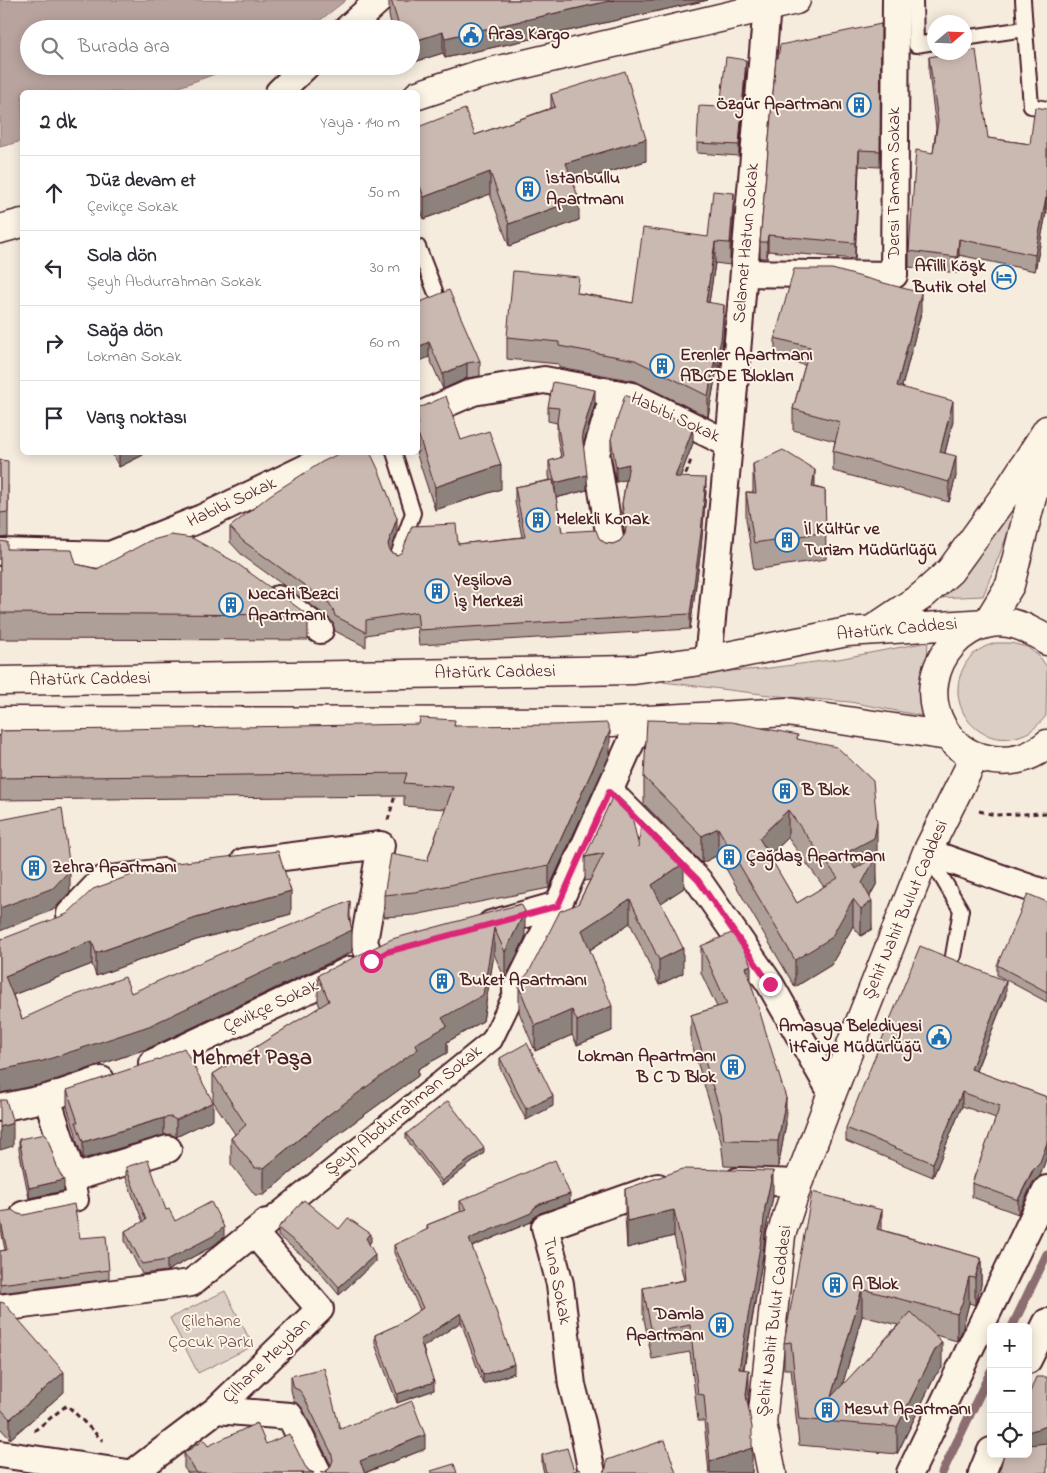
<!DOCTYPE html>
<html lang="tr">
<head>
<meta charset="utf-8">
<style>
	:root { --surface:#fff; --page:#f2f2f3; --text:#2b2b33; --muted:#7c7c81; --line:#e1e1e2 }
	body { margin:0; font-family:"Indie Flower",sans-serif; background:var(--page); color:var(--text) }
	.controls { position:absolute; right:15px; bottom:15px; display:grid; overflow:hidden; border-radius:8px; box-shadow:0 2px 12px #0003 }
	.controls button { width:45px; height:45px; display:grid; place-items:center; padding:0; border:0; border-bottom:1px solid var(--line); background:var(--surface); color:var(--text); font:25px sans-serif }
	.compass { position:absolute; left:927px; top:15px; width:45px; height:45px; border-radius:50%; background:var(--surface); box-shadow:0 2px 12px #0003; rotate:71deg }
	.stop { position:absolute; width:15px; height:15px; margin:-11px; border:4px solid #db2777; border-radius:50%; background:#fff }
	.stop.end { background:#db2777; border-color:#fff; box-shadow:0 1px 5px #0008 }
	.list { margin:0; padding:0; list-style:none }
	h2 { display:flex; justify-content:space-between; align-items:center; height:65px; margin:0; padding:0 20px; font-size:21px }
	h2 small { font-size:16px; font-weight:400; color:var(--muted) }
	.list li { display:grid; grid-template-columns:32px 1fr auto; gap:15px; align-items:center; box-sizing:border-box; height:75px; padding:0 20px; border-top:1px solid var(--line) }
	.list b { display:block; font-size:19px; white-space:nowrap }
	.list p { margin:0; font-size:16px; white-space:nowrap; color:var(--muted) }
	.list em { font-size:16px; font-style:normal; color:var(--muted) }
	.icon { flex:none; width:28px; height:28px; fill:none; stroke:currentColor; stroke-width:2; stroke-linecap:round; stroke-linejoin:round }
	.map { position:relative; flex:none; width:1047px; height:1473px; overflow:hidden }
	.search { position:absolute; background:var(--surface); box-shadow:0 2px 12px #0003; left:20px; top:20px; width:400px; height:55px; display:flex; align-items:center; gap:12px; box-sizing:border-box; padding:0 18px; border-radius:28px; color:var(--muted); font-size:19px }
	.panel { position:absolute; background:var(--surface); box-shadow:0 2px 12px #0003; left:20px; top:90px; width:400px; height:365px; border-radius:8px }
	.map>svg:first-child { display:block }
	.green { fill:#dbcec4; stroke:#927678 }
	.water { fill:#b8a39e; stroke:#8c6e70 }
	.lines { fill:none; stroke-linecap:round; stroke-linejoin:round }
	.stream { stroke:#8c6e70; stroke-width:9 }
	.service-casing { stroke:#4a1f2b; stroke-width:18 }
	.pedestrian-casing { stroke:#4a1f2b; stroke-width:24 }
	.minor-casing { stroke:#4a1f2b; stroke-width:30 }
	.tertiary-casing { stroke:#4a1f2b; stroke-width:31 }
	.secondary-casing { stroke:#4a1f2b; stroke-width:31 }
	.primary-casing { stroke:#4a1f2b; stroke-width:31 }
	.path { stroke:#4a1f2b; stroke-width:3; stroke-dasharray:5 4; stroke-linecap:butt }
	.service { stroke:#fcf5e5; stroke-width:14 }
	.pedestrian { stroke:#fcf5e5; stroke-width:20 }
	.minor { stroke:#fcf5e5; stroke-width:26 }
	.tertiary { stroke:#fcf5e5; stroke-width:28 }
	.secondary { stroke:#fcf5e5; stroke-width:28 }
	.primary { stroke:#fcf5e5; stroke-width:28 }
	.wall { fill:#ae9f98; stroke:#4a1f2b; fill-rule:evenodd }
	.shaded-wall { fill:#8d827c; stroke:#4a1f2b }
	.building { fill:#cab9b1; stroke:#4a1f2b; fill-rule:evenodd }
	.route { stroke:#db2777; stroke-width:6 }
	.labels { text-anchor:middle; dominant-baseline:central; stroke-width:4; stroke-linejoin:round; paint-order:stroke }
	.poi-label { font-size:18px; font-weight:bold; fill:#4a1f2b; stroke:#fcf5e5; text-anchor:start }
	.street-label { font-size:18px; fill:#4a1f2b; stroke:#fcf5e5 }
	.park-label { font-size:18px; fill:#6e4b51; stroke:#fcf5e5 }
	.district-label { font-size:22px; font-weight:bold; fill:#4a1f2b; stroke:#fcf5e5 }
</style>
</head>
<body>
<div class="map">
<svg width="1047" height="1473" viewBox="0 0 1047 1473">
	<rect width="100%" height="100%" fill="#f5ecde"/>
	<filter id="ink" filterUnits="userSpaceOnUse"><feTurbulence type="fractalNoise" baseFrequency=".02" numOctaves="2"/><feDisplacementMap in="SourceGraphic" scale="10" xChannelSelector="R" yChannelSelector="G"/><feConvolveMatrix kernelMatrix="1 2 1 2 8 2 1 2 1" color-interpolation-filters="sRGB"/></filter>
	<g filter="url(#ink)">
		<path class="green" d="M1013 503 1019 505 983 596 937 598Z
			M928 642 923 716 850 702 778 696 663 682 665 675 762 669 838 659Z
			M995 643H1011L1027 647 1040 657 1047 667 1046 716C1039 724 1032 732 1022 735 979 752 942 704 965 665 968 659 974 652 981 649 985 646 990 645 995 643Z
			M225 1291 253 1346 198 1373 170 1318Z"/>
		<path class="water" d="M0 0H346L309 29H29V66H237L165 92H22V141L0 147Z"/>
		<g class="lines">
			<path class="stream" d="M1012 1327 1047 1254
				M942 1473 991 1371"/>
			<g class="service-casing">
				<path id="service" d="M915 0 916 45 934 42
					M1023 0 1025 29
					M964 38 1025 29 1031 106 1047 109
					M418 247 435 291
					M394 452 413 513 396 561
					M928 854 961 910 953 956"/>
			</g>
			<g class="pedestrian-casing">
				<path id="pedestrian" d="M22 1212 78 1200 73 1178
					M267 1222 492 1040 516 990"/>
			</g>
			<g class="minor-casing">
				<path id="minor" d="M347 29 379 0
					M279 92 306 66
					M744 273 894 275 896 0
					M418 416 473 392 544 380 632 396 729 444
					M611 544 596 453 614 393
					M0 552 110 555 202 518 339 452
					M278 599 320 630
					M708 660 729 444 767 6
					M609 791 698 880 770 984 832 1093
					M927 852 1047 894
					M244 862 381 845 364 942 371 961
					M70 914 102 880 163 872
					M491 924 558 905
					M516 990 558 905 641 720
					M152 1063 350 970
					M47 1098 73 1178 168 1149
					M0 1108 47 1098 101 1080
					M738 1181 798 1183
					M0 1308 191 1283 267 1222
					M1028 1360 1047 1322
					M216 1410 290 1416 318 1473
					M0 1454 128 1473
					M133 1473 216 1410 320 1309 254 1233
					M592 1473 582 1423 572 1385 560 1284 545 1227 658 1187
					M910 1473 1047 1189
					M982 1473 991 1451"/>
			</g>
			<g class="tertiary-casing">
				<path id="tertiary" d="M418 95 478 75 796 0
					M0 229 22 223
					M772 1473 762 1423 781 1235 798 1183 832 1093 927 852 975 756"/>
			</g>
			<g class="secondary-casing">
				<path id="secondary" d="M987 623 1010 585 1047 437"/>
			</g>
			<g class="primary-casing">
				<path id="primary" d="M873 629 922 596 950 571 1006 494 1047 430
					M1047 641C1043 636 1037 634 1031 631 972 597 910 669 942 726 951 742 965 754 983 758 1006 764 1029 760 1047 744
					M0 681 634 670 708 660 847 632 987 623
					M0 721 612 722 787 712 948 736"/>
			</g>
			<path class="path" d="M686 474 692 457
				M979 811 995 815 1047 813
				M388 820 396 792
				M34 1431 67 1405 103 1441"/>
			<use href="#service" class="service"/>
			<use href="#pedestrian" class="pedestrian"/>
			<use href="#minor" class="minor"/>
			<use href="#tertiary" class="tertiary"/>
			<use href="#secondary" class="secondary"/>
			<use href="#primary" class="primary"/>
		</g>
		<path class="wall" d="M389 0H708L445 58 443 53 411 63V29H393L389 16Z
			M881 24 880 167 859 166 855 259 768 251 767 258H760V242L778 58Z
			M929 57 988 138 1030 144 1047 109V214L1046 213 1035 271 959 255 957 273 909 267V251L933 153 936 128 929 73Z
			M746 71 739 156 697 153V143Z
			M551 94 646 161 574 183 579 220 509 246 490 194 424 219 418 203V127L475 135 551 108Z
			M734 214 730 265 715 263 709 302 724 327 721 361 718 374H716L708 417 635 381 559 367V364L507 359V337L579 293 633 303Z
			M418 303 480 361V376L467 378 443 389 429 357Z
			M921 313 902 387 953 421 945 453 956 476 949 502 833 471V451L835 441 793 430V409L805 365 775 358V338Z
			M595 404 583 445 587 490 556 498 562 532 599 538 605 543 613 544 620 541 625 535 622 519V504L626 479 616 482 611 454V439L693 443 680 477 706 492 701 548 690 629 419 645 417 627 366 635V647L335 631 333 623 329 618 243 556 230 542V527L397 533 390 552 397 555 458 544 522 537 515 502V487L550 480 549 476V461L561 458 557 436V423L548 421V407Z
			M418 407 461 440 501 489 435 510 416 452H418Z
			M111 452H143V455L119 467Z
			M0 460 8 486V537L0 538Z
			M753 464 815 487 825 490 826 559 754 570 746 519V492H753Z
			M0 541 7 549 76 564 308 615V640L0 639Z
			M455 726 610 754 549 888 415 915 384 917V895L427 861 445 809 404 806V796L0 800V731Z
			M798 739 877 851 876 856 877 883 870 896 872 929 861 936 853 926 831 965 795 987 718 855 702 863 644 804V777ZM788 838 824 887 797 903 769 856Z
			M639 847 684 888 661 903 683 973 659 985 630 923 590 950 612 1031 577 1045 572 1035 535 1051 519 1012V987L578 904 590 880 585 881V857Z
			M1047 902V1002L997 975V965Z
			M521 904 525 938 505 979 494 954 483 1021 447 1042V1053L418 1069V1076L327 1142 264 1195H255L231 1164V1138L235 1134 213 1101V1074L320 1007 318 1002V975Z
			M291 914 196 940 96 976 92 964 13 995 22 1019 131 993 350 921 352 952 149 1048 43 1084 0 1093V939Z
			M701 946 751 984 786 1124 778 1168 724 1166 721 1141 691 1041V1015L717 1007 701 973Z
			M1006 995 976 1071 1047 1097V1156L1040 1176 1033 1182 1018 1214 972 1197V1183L996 1118 962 1106 933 1177 846 1141V1128Z
			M500 1058 553 1106 526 1120 500 1068Z
			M67 1090 213 1119 176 1137 171 1134 164 1135 83 1159 76 1139V1134L67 1107Z
			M406 1134 484 1153 442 1186 406 1139Z
			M19 1139 64 1191 29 1198 19 1150Z
			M126 1167 166 1210 175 1221 224 1237 213 1246 167 1271 142 1274 125 1241V1231L143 1222 126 1178Z
			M625 1189 773 1197 765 1233 763 1255 744 1369 749 1397 748 1405 752 1473H709L704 1421H698L690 1352 652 1359 643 1314V1288L684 1280 674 1236 627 1248 625 1215Z
			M460 1201 570 1203 540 1213 534 1217 531 1222 472 1247 514 1373 483 1384 461 1322 423 1347 434 1390 397 1403 375 1344V1335L397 1325 420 1310 394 1253V1245L427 1230V1225L462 1211 460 1210Z
			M0 1212 18 1214 80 1238 109 1270V1279L0 1293V1251L5 1250 0 1225Z
			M278 1228 339 1229 371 1242 369 1244 375 1262 339 1295 313 1264 278 1236Z
			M882 1230 981 1258V1285L975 1305 969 1303 962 1331 957 1341 935 1335 942 1368 935 1376 897 1454 799 1445 791 1369H784V1343ZM862 1316 898 1325 842 1386Z
			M0 1302 64 1392 10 1439 0 1428Z
			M291 1376 340 1429 425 1449 365 1473 325 1472 330 1468 331 1465 303 1409 299 1404 294 1402 291 1390Z
			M266 1444 305 1466 309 1471 314 1473H188L184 1468V1453L208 1446Z
			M542 1455 574 1471 581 1473H544L542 1465Z"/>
		<path class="shaded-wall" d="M614 0H708L445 58V38Z
			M443 32V53L411 63V42Z
			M746 60V71L739 156V145Z
			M646 139V161L566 185V163Z
			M859 150V166L855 259V243Z
			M490 172V194L424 219V197Z
			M734 193V214L730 265V243Z
			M1046 198V213L1035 271V255Z
			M579 199V220L509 246V224Z
			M768 235V251L767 258V242Z
			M959 239V255L957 273V257Z
			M715 242V263L706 323V302Z
			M921 293V313L897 406V386Z
			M724 305V327L721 361 718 374V353Z
			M429 342V357L418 362V347Z
			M716 353V374L708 417V396Z
			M467 363V378L443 389V374Z
			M595 390V404L582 449V434Z
			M953 401V421L940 472V452Z
			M693 428V443L675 491V477Z
			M119 452H143V455L119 467Z
			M956 456V476L949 502V482Z
			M629 464V479L616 482V467Z
			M501 465V489L435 510V487Z
			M815 470V497L812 487Z
			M587 475V490L555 498V483Z
			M706 478V492L701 548 690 629V614Z
			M397 518V533L388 559V544Z
			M610 731V754L549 888V865Z
			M788 810V838L759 865V838Z
			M877 823V851L876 857 877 855V883L864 906 872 901V929L861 936V909L862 883 846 880V853Z
			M718 828V855L702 863V836Z
			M684 863V888L652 909V885Z
			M70 870V892L53 910 0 931V908Z
			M291 891V914L196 940 96 976V953L196 918Z
			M630 899V923L582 955V930Z
			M853 899V926L831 965 795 987V960Z
			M350 901V931L352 930V952L149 1048 43 1084 0 1093V1070Z
			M525 911V938L505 979V952Z
			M494 928V954L483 1021 447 1042V1053L418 1069V1076L327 1142 264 1195V1168L415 1044 442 1018Z
			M92 941V964L5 998V976Z
			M683 948V973L659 985V960Z
			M751 965V992L746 967Z
			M1006 981V995L971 1083V1069Z
			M612 1006V1031L577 1045V1021Z
			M572 1010V1035L535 1051V1026Z
			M962 1092V1106L933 1177V1163Z
			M553 1096V1106L526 1120V1109Z
			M786 1098V1124L778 1168V1141Z
			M213 1102V1119L176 1137V1120Z
			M164 1118V1135L83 1159V1142Z
			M13 1123V1146L0 1150V1127Z
			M1047 1143V1156L1040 1176 1033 1182 1018 1214V1200Z
			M484 1148V1153L442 1186V1181Z
			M773 1171V1197L765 1233 763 1255 739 1395V1369L765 1207Z
			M64 1180V1191L29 1198V1188Z
			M570 1194V1203L540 1213 534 1217 531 1222 469 1248V1239L534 1208 540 1204Z
			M674 1210V1236L627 1248V1221Z
			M882 1210V1236L877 1229Z
			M224 1227V1237L213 1246 167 1271V1260Z
			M371 1234V1242L366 1246V1238Z
			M375 1255V1262L339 1295V1287Z
			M981 1258V1285L975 1305V1278Z
			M969 1277V1303L962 1331 957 1341V1314Z
			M862 1289V1316L832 1422 831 1397Z
			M461 1313V1322L420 1349V1340Z
			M942 1342V1368L935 1376 897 1454V1427L935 1350Z
			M514 1364V1373L483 1384V1375Z
			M749 1370V1397L746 1422V1395Z
			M64 1372V1392L10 1439V1419Z
			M434 1382V1390L397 1403V1394Z
			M1047 1426V1450L1028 1454V1432Z
			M425 1435V1449L364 1473 360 1461Z
			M752 1448V1473H710V1462Z"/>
		<path class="building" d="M391 0H614L445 38 443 32 411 42V29H400Z
			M881 24 880 151 859 150 855 243 768 235 767 242H760L776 58H778L780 45Z
			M976 50 988 138 1030 144 1035 107 1047 109V198H1046L1035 255 959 239 957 257 909 251 916 150 933 153 938 121 929 57 958 52H964Z
			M726 57 746 60 739 145 697 143 699 106 720 107Z
			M625 71 646 139 566 163 579 199 509 224 490 172 424 197 418 181V127L465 109 475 135 555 107 551 94Z
			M713 191 734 193 730 243 715 242 706 302 724 305 721 340 718 353H716L708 396 635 360 559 346V342L507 337 513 271 579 277 577 293 633 303 643 228 708 237Z
			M794 269H832L921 293 897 386 953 401 940 452 956 456 949 482 833 451 840 422 793 409 810 347 775 338Z
			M449 290 480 361 467 363 443 374 429 342 418 347V303Z
			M553 382 595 390 582 434 587 475 555 483 549 461 563 457 557 422 559 408 548 407Z
			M625 395 693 428 675 477 706 478 701 533 690 614 419 630 417 612 366 620V632L335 616 333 609 329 603 243 541 230 527 270 495 322 462 342 452H370L379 471 397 518 388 544 390 552 397 555 402 552 412 526 456 524 458 544 525 537 515 487 553 480 562 532 596 530 599 538 605 543 613 544 620 541 625 534 626 527 622 504 629 464 616 467 611 439Z
			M446 396 461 440 489 431 501 465 435 487 418 433V407L424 406Z
			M783 450 815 470 812 487 825 490 826 532 754 543 746 492 756 493 753 464Z
			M0 460 8 461V512L0 513Z
			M171 535 192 538 235 562 308 615 0 613V541L7 542V549L72 550 76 564 97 569 149 541Z
			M420 718 455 720 454 726 554 725 607 723 610 731 549 865 415 892 384 895 391 854 427 861 453 787 404 783 407 773 0 778V731L419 724Z
			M647 720 731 722 798 735 797 739 837 747 873 781 877 823 874 838 846 853 855 869 877 855 862 883 872 901 861 909 853 899 831 938 795 960 718 828 702 836 644 777ZM788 810 838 878 797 903 759 838Z
			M614 793 630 808 639 847 641 820 684 863 652 885 683 948 659 960 630 899 582 930 612 1006 577 1021 572 1010 535 1026 519 987 523 979 529 972 560 911 578 904 604 853 585 857Z
			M62 808 70 870 53 888 0 908V820Z
			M278 851 291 891 196 918 96 953 92 941 5 976 22 1019 68 998 125 977 131 993 222 953 350 901 349 917 352 930 149 1026 43 1061 0 1070V939L5 938 67 914 93 889 159 865Z
			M1028 894 1047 902V992L997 965Z
			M521 904 525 911 505 952 494 928 483 995 442 1018 447 1026 415 1044 418 1049 327 1116 264 1168H255L231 1138 246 1125 213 1074 329 1001 318 975 392 939Z
			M734 932 741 942 751 965 746 967 786 1098 778 1141 724 1140 721 1114 691 1015 727 1004 701 946Z
			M920 946 1006 981 971 1069 1047 1097V1143L1040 1162 1033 1169 1018 1200 972 1183 1000 1106 962 1092 933 1163 846 1128Z
			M527 1043 553 1096 526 1109 500 1058Z
			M184 1048 213 1102 176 1120 171 1117 164 1118 83 1142 76 1122H78L67 1090 160 1059Z
			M0 1100H6L13 1123 0 1127Z
			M448 1101 484 1148 442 1181 406 1134Z
			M46 1134 59 1172 64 1180 29 1188 19 1139Z
			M148 1160 166 1210 169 1209 175 1221 211 1202 224 1227 213 1236 167 1260 142 1264 125 1231 146 1220 126 1167Z
			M555 1160 570 1194 540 1204 534 1208 531 1213 469 1239 489 1290 514 1364 483 1375 461 1313 420 1340 434 1382 397 1394 375 1335 397 1325 423 1308 394 1245 428 1229 427 1225 467 1209 460 1201Z
			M683 1169 773 1171 765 1207 763 1229 739 1369 749 1370 746 1395 752 1427V1448L710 1462 704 1395 698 1394 690 1325 652 1333 643 1288 686 1280 684 1254 674 1210 627 1221 625 1189Z
			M812 1192 882 1210 877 1229 981 1258 975 1278 969 1277 962 1304 957 1314 862 1289 831 1397 911 1312 942 1342 935 1350 897 1427 799 1419 791 1342 784 1343Z
			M304 1200 339 1229 348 1218 371 1234 366 1238 375 1255 339 1287 313 1257 278 1228Z
			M74 1204 80 1238 106 1236 109 1270 0 1284V1251L7 1250 0 1217V1212L12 1210 18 1214 24 1215Z
			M0 1302 4 1303 64 1372 10 1419 0 1408Z
			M324 1368 340 1429 412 1401 425 1435 360 1461 365 1473H321L325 1472 330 1468 333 1460 331 1452 303 1395 299 1390 294 1388 291 1376Z
			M1036 1377H1047V1426L1028 1432V1397Z
			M257 1423 266 1444 289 1434 305 1466 309 1471 314 1473H197L184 1453 204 1440 208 1446Z
			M665 1440 676 1473H603L606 1468 607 1460Z
			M1047 1443V1473H999L1004 1454H1028V1445Z
			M567 1448 574 1471 579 1469 581 1473H546L542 1455Z
			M454 1464 457 1473H432L431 1471Z"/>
	</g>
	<g class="lines" filter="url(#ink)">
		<path class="route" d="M371 961 387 952 558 906 609 792 698 880 770 984"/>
	</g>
	<defs>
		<g id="civic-ring" transform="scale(1.25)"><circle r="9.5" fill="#fcf5e5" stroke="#1f6fb2" stroke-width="1.5"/><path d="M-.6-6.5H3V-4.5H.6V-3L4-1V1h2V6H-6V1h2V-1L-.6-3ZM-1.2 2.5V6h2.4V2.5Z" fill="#1f6fb2"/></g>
		<g id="building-ring" transform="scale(1.25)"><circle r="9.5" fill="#fcf5e5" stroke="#1f6fb2" stroke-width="1.5"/><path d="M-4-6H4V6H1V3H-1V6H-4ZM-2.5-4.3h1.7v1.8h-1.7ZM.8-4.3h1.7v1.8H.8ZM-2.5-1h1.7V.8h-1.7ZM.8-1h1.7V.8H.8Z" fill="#1f6fb2"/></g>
		<g id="hotel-ring" transform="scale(1.25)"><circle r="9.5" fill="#fcf5e5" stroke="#1f6fb2" stroke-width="1.5"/><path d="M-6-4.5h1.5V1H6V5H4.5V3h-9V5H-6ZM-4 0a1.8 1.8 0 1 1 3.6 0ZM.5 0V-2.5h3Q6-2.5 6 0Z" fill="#1f6fb2"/></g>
	</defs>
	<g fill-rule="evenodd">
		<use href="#civic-ring" x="471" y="35"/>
		<use href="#building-ring" x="859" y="105"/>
		<use href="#building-ring" x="528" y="189"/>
		<use href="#hotel-ring" x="1004" y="277"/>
		<use href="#building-ring" x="662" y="366"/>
		<use href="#building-ring" x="538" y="520"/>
		<use href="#building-ring" x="787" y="540"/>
		<use href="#building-ring" x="437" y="591"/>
		<use href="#building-ring" x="231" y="605"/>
		<use href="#building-ring" x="785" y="791"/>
		<use href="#building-ring" x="729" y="857"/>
		<use href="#building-ring" x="34" y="868"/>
		<use href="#building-ring" x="442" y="981"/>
		<use href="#civic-ring" x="939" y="1037"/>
		<use href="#building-ring" x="733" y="1067"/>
		<use href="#building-ring" x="835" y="1285"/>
		<use href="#building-ring" x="721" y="1325"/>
		<use href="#building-ring" x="827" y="1410"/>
	</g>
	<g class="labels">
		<g class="poi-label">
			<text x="488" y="35">Aras Kargo</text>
			<text x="842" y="105" text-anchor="end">Özgür Apartmanı</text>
			<text x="546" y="179">İstanbullu<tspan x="546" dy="21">Apartmanı</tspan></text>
			<text x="986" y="267" text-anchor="end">Afilli Köşk<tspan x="986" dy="21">Butik Otel</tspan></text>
			<text x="680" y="356">Erenler Apartmanı<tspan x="680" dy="21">ABCDE Blokları</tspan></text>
			<text x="556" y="520">Melekli Konak</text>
			<text x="804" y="530">İl Kültür ve<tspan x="804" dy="21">Turizm Müdürlüğü</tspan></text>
			<text x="454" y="581">Yeşilova<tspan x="454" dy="21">İş Merkezi</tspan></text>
			<text x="248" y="595">Necati Bezci<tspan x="248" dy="21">Apartmanı</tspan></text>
			<text x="802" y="791">B Blok</text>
			<text x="746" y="857">Çağdaş Apartmanı</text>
			<text x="52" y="868">Zehra Apartmanı</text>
			<text x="460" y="981">Buket Apartmanı</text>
			<text x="922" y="1027" text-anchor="end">Amasya Belediyesi<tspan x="922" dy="21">İtfaiye Müdürlüğü</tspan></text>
			<text x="716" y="1057" text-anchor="end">Lokman Apartmanı<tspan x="716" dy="21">B C D Blok</tspan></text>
			<text x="852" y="1285">A Blok</text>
			<text x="704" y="1315" text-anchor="end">Damla<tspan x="704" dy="21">Apartmanı</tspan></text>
			<text x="844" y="1410">Mesut Apartmanı</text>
		</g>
		<g class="street-label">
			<text transform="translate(895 183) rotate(-90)">Dersi Tamam Sokak</text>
			<text transform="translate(747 243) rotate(-85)">Selamet Hatun Sokak</text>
			<text transform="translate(675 418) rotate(25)">Habibi Sokak</text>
			<text transform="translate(232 503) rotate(-25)">Habibi Sokak</text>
			<text transform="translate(897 630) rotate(-5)">Atatürk Caddesi</text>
			<text transform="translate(495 673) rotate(-1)">Atatürk Caddesi</text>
			<text transform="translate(90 680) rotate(-1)">Atatürk Caddesi</text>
			<text transform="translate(906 910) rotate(-67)">Şehit Nahit Bulut Caddesi</text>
			<text transform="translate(271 1007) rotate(-25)">Çevikçe Sokak</text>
			<text transform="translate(404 1111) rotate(-39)">Şeyh Abdurrahman Sokak</text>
			<text transform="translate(556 1281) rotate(79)">Tuna Sokak</text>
			<text transform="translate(775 1321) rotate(-83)">Şehit Nahit Bulut Caddesi</text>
			<text transform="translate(267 1361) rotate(-44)">Çilhane Meydan</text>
		</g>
		<g class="park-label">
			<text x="211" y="1322">Çilehane<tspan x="211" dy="21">Çocuk Parkı</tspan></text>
		</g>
		<g class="district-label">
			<text x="252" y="1059">Mehmet Paşa</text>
		</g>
	</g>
</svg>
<div class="controls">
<button>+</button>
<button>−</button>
<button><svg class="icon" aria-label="locate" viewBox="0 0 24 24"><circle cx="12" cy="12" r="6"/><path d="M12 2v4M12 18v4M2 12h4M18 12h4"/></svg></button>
</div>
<svg class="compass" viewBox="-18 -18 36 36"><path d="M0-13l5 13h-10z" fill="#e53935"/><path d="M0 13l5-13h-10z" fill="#7c7c81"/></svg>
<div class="stop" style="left:371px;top:961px"></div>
<div class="stop end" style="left:770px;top:984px"></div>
<div class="search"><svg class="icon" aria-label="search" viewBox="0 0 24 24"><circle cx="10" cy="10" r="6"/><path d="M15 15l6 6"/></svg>Burada ara</div>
<section class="panel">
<h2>2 dk<small>Yaya · 140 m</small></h2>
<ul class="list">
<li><svg class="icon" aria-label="ahead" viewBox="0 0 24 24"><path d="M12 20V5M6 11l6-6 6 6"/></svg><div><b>Düz devam et</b><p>Çevikçe Sokak</p></div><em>50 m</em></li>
<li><svg class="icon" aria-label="left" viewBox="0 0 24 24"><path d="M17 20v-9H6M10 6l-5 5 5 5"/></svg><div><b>Sola dön</b><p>Şeyh Abdurrahman Sokak</p></div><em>30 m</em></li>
<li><svg class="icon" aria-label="right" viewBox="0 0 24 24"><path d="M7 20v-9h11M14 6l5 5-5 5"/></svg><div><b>Sağa dön</b><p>Lokman Sokak</p></div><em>60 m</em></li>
<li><svg class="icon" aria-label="arrive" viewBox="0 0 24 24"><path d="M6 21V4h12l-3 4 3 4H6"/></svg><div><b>Varış noktası</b></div></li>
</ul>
</section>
</div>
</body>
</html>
